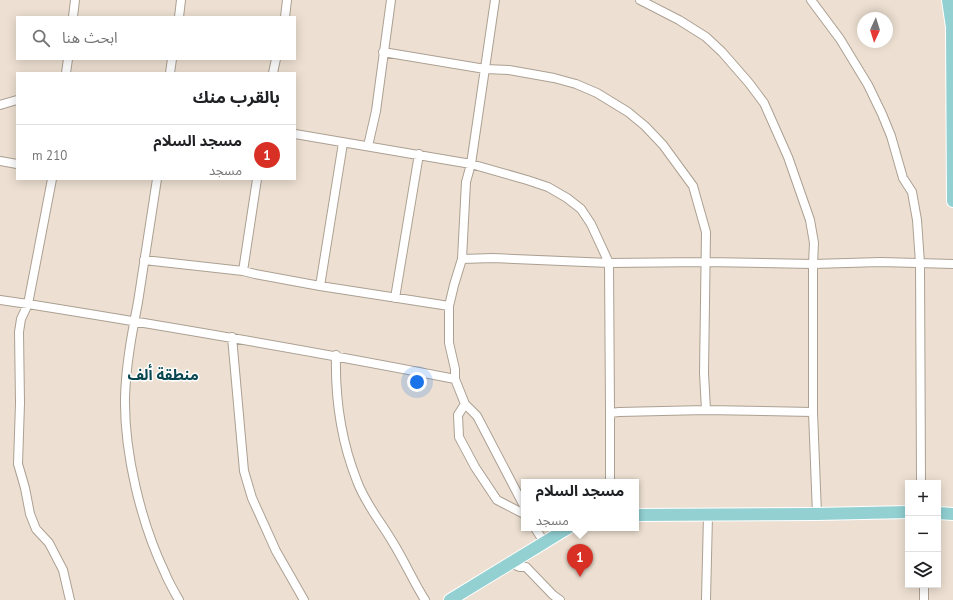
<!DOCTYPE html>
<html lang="ar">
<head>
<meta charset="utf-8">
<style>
	:root { --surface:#fff; --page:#f6f6f6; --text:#202124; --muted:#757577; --line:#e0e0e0; --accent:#d93025 }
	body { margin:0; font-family:"PT Sans","Noto Sans Arabic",sans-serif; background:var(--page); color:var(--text); direction:rtl }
	.controls { position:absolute; right:12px; bottom:12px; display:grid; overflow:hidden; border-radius:0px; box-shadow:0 2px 10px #0003 }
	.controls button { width:36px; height:36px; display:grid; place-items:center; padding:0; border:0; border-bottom:1px solid var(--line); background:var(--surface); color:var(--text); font:20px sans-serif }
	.compass { position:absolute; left:857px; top:12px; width:36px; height:36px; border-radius:50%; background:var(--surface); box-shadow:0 2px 10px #0003; rotate:184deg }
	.you { position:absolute; left:417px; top:382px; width:14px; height:14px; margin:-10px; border:3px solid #fff; border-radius:50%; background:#1a73e8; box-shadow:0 0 0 6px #1a73e833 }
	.badge { display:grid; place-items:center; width:26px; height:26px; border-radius:50%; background:var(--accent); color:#fff; font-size:13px; font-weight:700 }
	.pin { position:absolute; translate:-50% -33px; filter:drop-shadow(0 1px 2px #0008) }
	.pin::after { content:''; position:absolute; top:21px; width:14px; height:12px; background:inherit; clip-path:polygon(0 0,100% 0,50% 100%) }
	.popup { position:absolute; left:521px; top:479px; width:118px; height:52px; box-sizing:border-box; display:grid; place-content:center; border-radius:0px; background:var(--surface); filter:drop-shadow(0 1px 3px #0005); font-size:13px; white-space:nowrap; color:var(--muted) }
	.popup b { font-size:15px; color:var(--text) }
	.popup::after { content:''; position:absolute; left:50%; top:100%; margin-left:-8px; border:8px solid transparent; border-top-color:var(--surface) }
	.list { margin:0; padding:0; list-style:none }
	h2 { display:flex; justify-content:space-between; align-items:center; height:52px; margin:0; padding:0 16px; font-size:17px }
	h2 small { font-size:13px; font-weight:400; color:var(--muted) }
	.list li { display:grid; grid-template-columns:26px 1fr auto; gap:12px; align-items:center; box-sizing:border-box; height:56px; padding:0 16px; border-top:1px solid var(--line) }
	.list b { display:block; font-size:15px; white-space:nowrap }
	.list p { margin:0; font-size:13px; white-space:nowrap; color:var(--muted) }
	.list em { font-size:13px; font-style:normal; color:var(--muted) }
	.icon { flex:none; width:22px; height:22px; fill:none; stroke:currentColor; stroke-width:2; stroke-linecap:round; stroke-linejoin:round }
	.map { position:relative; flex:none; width:953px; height:600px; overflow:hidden; direction:ltr }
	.search { position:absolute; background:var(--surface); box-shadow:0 2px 10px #0003; left:16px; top:16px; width:280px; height:44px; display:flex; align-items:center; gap:10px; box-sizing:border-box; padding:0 14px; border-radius:0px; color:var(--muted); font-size:15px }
	.panel { position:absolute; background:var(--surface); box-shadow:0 2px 10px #0003; left:16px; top:72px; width:280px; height:108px; border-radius:0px; direction:rtl }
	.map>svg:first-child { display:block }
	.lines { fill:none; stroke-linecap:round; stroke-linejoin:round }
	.street-casing { stroke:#aca093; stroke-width:10 }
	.primary-casing { stroke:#fff; stroke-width:14 }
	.street { stroke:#fff; stroke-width:8 }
	.primary { stroke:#92d0d2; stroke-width:12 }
	.labels { text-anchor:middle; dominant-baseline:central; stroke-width:3; stroke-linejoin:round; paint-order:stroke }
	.district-label { font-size:15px; font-weight:bold; fill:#084750; stroke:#fff }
</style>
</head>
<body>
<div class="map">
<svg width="953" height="600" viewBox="0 0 953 600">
	<rect width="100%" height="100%" fill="#ede0d2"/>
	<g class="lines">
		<g class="street-casing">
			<path id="street" d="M495 0 471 164 466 182 462 259 454 285 449 306V343L455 369V379L465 404 477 416 524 506
				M640 0 679 20 706 37 722 52 749 83 764 103 788 157 810 220 814 243 813 264V412L817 514
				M811 0 840 39 868 85 882 114 891 136 903 178 912 192 917 220 920 263 921 483
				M73 17 75 0
				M179 17 181 0
				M285 17 287 0
				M383 52 485 69 509 70 554 78 576 84 597 93 628 112 645 126 663 145 693 186 706 232 704 373 706 410
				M66 73 68 59
				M170 73 172 59
				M273 73 276 59
				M0 105 17 100
				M295 134 471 164 527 180 548 187 567 198 581 209 591 224 609 263 610 413
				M368 146 376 111 391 0
				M0 161 17 164
				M52 179 28 304 21 319 19 332 20 403 18 464 25 488 30 514 36 529 49 543 63 570 70 600
				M157 179C151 220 144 261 138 302 132 333 126 365 125 397 124 453 141 523 165 573 169 583 174 591 179 600
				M462 259 493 258 609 263 706 262 813 264 881 262 953 264
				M144 260 243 271 255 274 320 286 449 306
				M243 271 257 179
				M320 286 343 143
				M395 298 419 154
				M0 300 28 304C171 327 313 351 455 379
				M232 337 244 471 252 498 276 551 304 600
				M336 355C335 397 341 441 357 481 365 503 380 521 392 541 404 560 413 581 425 600
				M465 404 458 415 459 437 475 467 497 500 524 514
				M610 482V413L619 412 706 410 813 412
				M535 528 544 542
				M510 563 520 567H526L553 595 560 600
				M924 585V600
				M706 600 708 515"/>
		</g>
		<g class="primary-casing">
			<path id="primary" d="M948 0 952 27 953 201
				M938 513 953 514
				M636 515 817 514 908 512
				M450 600 568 528"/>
		</g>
		<use href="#street" class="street"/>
		<use href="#primary" class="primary"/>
	</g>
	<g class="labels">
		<g class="district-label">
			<text x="163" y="374">منطقة ألف</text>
		</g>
	</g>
</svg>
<div class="controls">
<button>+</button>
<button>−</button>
<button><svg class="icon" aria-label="layers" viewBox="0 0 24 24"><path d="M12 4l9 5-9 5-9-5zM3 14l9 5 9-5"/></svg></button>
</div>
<svg class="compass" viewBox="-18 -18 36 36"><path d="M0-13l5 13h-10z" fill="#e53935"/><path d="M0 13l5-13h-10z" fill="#757577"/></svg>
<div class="you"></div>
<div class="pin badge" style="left:580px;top:577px">1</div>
<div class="popup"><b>مسجد السلام</b>مسجد</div>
<div class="search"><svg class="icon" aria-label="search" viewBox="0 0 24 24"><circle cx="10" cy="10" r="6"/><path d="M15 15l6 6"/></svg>ابحث هنا</div>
<section class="panel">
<h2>بالقرب منك<small></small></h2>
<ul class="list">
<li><span class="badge">1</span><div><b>مسجد السلام</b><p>مسجد</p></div><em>210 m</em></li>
</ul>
</section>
</div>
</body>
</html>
